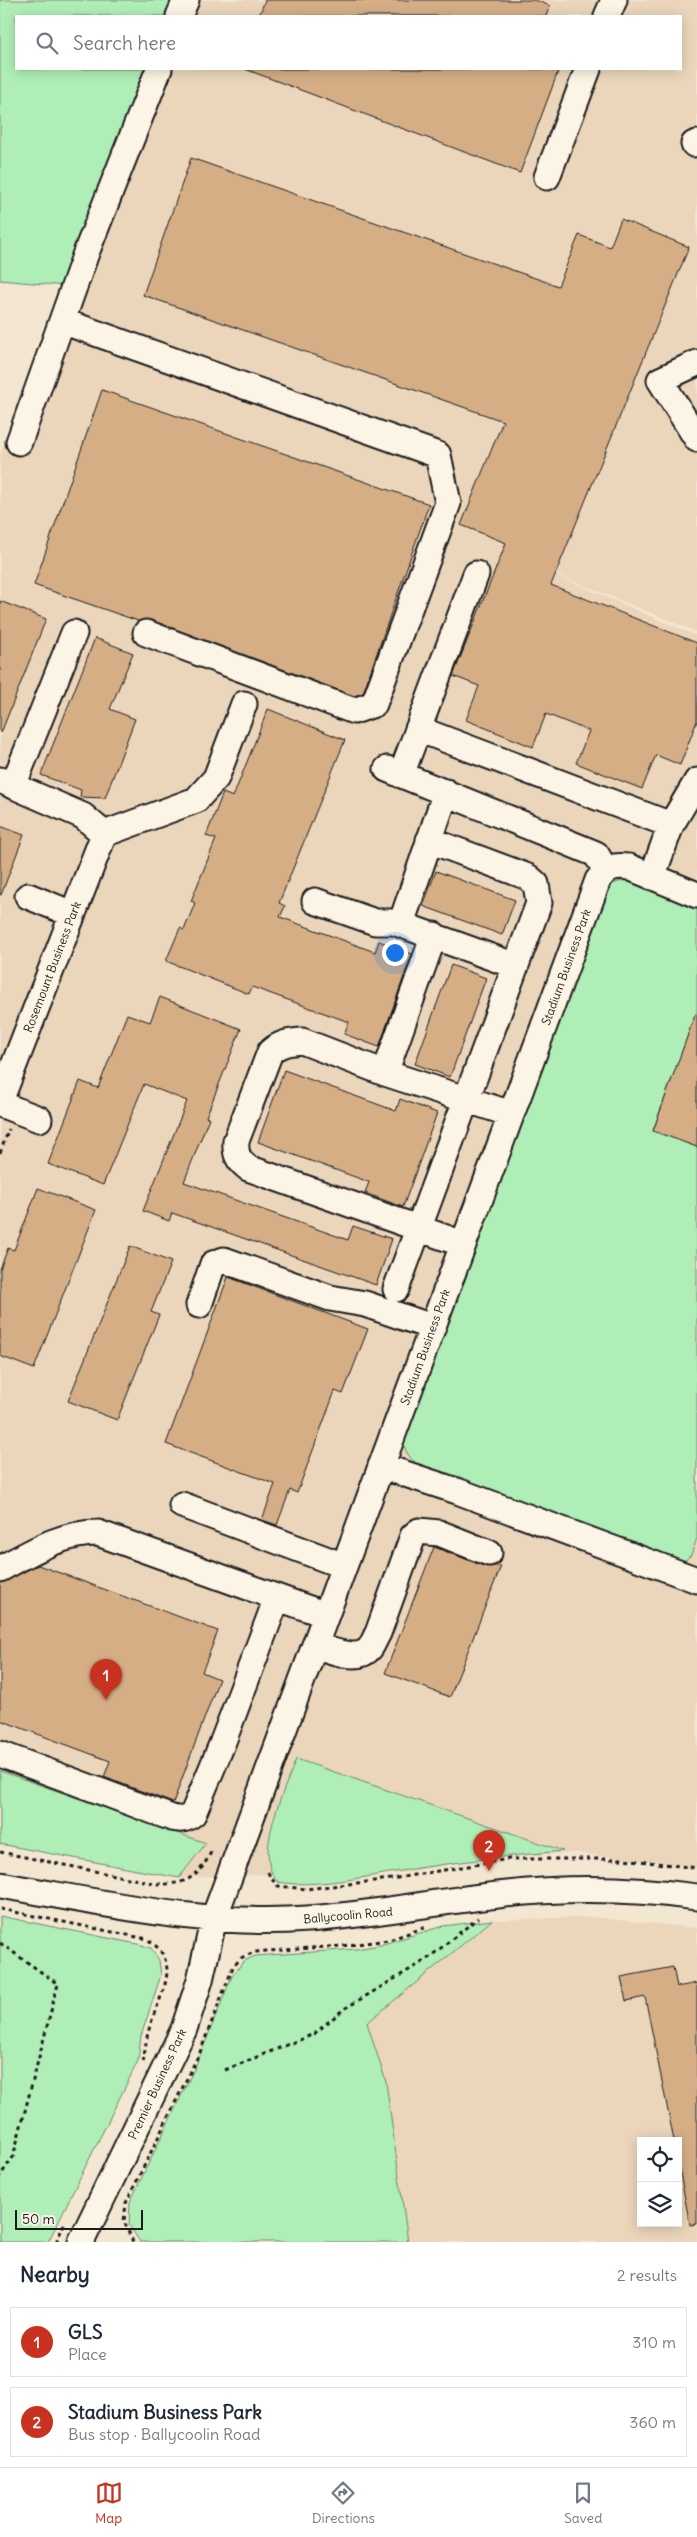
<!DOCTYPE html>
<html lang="en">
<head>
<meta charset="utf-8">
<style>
	:root { --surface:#fff; --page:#f2f2f3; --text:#1f2937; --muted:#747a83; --line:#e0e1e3; --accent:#c8321e }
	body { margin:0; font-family:Delius,sans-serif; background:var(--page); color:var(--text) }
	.controls { position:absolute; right:15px; bottom:15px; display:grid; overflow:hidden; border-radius:0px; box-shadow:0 2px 12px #0003 }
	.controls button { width:45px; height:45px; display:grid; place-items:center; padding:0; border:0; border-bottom:1px solid var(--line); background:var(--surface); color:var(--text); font:25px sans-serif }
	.scale { position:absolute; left:15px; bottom:12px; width:128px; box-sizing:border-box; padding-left:5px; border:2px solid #1c1c1c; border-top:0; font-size:14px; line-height:18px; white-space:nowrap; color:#1c1c1c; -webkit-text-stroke:4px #fcf5e5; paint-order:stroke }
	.you { position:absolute; left:394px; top:952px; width:18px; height:18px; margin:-12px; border:4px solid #fff; border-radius:50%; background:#1a73e8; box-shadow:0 0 0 8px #1a73e833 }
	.badge { display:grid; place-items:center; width:32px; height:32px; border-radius:50%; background:var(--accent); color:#fff; font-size:16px; font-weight:700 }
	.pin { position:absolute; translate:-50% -41px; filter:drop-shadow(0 1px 2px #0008) }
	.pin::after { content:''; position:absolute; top:26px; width:18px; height:15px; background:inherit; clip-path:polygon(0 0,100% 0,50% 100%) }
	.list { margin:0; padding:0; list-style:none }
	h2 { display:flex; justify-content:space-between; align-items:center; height:65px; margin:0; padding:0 20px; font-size:21px }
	h2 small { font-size:16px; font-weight:400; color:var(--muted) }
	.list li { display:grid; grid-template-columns:32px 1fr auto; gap:15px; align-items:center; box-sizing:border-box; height:70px; margin:0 10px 10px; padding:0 10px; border:1px solid var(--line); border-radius:0px }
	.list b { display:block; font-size:19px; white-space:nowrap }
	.list p { margin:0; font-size:16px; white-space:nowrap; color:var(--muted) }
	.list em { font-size:16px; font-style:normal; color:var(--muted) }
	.icon { flex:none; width:28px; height:28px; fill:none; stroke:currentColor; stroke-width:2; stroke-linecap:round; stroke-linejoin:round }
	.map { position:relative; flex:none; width:697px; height:2242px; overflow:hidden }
	.search { position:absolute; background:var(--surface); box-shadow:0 2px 12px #0003; left:15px; right:15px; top:15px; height:55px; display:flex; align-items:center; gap:12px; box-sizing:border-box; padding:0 18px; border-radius:0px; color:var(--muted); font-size:19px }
	.sheet { height:225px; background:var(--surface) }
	nav { display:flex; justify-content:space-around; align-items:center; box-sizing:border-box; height:70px; border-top:1px solid var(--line); background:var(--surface); font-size:14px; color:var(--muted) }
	nav a { display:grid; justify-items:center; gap:2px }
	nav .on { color:var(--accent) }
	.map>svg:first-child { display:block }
	.built { fill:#ebd6bb; fill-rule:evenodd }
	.green { fill:#afefb7; stroke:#66866a }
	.building { fill:#d5ae86; stroke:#1c1c1c }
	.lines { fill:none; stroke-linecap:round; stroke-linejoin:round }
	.minor-casing { stroke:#1c1c1c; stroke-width:29 }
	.path { stroke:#1c1c1c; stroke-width:3; stroke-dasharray:4 4; stroke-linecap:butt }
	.minor { stroke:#fcf5e5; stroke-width:25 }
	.labels { text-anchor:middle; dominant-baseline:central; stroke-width:4; stroke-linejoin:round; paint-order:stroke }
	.street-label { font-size:12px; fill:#1c1c1c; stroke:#fcf5e5 }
</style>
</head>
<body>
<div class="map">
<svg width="697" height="2242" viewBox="0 0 697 2242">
	<rect width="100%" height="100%" fill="#f4e7d2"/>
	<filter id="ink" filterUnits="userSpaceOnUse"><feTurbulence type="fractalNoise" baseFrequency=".02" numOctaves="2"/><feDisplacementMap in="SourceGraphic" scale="10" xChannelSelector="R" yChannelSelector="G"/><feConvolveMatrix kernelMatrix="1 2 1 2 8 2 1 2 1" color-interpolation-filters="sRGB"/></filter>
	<g filter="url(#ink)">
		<path class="built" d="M176 0H697V632L510 555 697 636V1867L578 1853 486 1857 404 1873H288L179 1878 206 1843 0 1771V455L150 69H681V16H170Z
			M591 1917 697 1928V2242H408L386 2082 367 2023 492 1920ZM641 2141H678V2223H641Z"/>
		<path class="green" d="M0 0H176L170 16H16V69H150L65 286 0 280Z
			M633 878 697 904V1011L653 1130 697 1147V1538L691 1555 682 1563 423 1468C407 1458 404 1450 402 1433L562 1004 612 884Z
			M296 1759 320 1767 563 1851C514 1855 466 1861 418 1868 380 1874 314 1889 278 1882 252 1855 285 1789 296 1759Z
			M0 1771 206 1843 179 1878 0 1844Z
			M0 1916 142 1945 151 1948 159 1960 161 1975 141 2036 138 2061 48 2242H0Z
			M492 1920 367 2023 386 2082 408 2242H140L129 2225 130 2202 196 2065 232 1976 244 1961 255 1956 356 1949 380 1945 443 1926Z"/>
		<path class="building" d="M265 0H535L550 6 546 16H259Z
			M245 69H559L520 173Z
			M191 158 558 286 579 235 610 247 621 219 689 247 551 585 697 643V721L680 765 656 755 642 789 576 763 589 731 546 714 533 747 466 720 479 686 453 676 506 543 461 525 503 421 143 295Z
			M102 390 429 504 363 693 354 696 151 620 138 621 34 585Z
			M0 601 46 619 1 733H0Z
			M95 638 133 653 110 709 135 719 105 798 80 797 81 790 41 775Z
			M268 709 345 740 279 903 285 906 280 917 375 952 379 941 412 954 379 1047 344 1034 349 1022 252 987 249 994 166 961 180 928 184 930 195 903 191 901 216 839 206 836 223 793 233 797Z
			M0 826 24 835 1 895H0Z
			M436 871 515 900 502 935 423 906Z
			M451 965 486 978 450 1077 415 1064Z
			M160 997 241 1029 206 1117 209 1118 184 1182 348 1240 353 1226 392 1239 376 1285 172 1213 169 1221 143 1211 187 1101 144 1084 103 1185 48 1164 80 1081 98 1088 127 1014 150 1022Z
			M695 1015H697V1147L653 1131Z
			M284 1070 396 1111 400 1099 437 1113 403 1207 365 1193 369 1182 258 1142Z
			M38 1188 96 1210 34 1369 0 1356V1269L8 1248 14 1250Z
			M130 1246 171 1262 151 1312 159 1315 117 1420 68 1401Z
			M228 1277 368 1329 343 1394 335 1391 297 1493 290 1490 277 1525 262 1520 275 1484 166 1444Z
			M434 1547 484 1566H501L450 1697 385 1673Z
			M38 1565 218 1631 202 1672 219 1679 173 1803 104 1777 110 1761 0 1720V1583Z
			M673 1967 677 1987 697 1983V2224L690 2225 678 2163V2141H674L645 1997 626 2001 621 1977Z"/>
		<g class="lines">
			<g class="minor-casing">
				<path id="minor" d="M179 16 186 0
					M607 16 614 0
					M694 144 697 143
					M547 177 588 69
					M62 321 438 455 448 503 374 704 354 711 146 633
					M697 363 660 380 697 439
					M19 442 86 253 159 69
					M418 729 671 825
					M387 769 596 854 605 869
					M401 775 476 574
					M0 780 83 816 104 834
					M13 786 74 633
					M104 834 196 800 216 778 244 704
					M652 877 671 825 697 781
					M28 896 72 914
					M315 901 375 922H394L516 966
					M401 924 446 792
					M385 1073 434 935
					M0 1101 104 834
					M0 1104 39 1119
					M463 1244 248 1168C238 1160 235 1154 236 1141L270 1052C280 1043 289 1042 302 1041L385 1073 511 1114
					M396 1289 539 903 536 884 528 877 429 840
					M199 1305 213 1264 224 1260 330 1298 365 1304 432 1327
					M381 1466 457 1491 697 1580
					M182 1505 344 1566
					M0 1569C32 1552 61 1533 98 1533L326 1615
					M315 1645C330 1650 358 1663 370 1648 373 1644 375 1638 378 1633L413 1536 419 1531 439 1533 489 1553
					M0 1754 172 1818C181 1820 185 1820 193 1814L222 1744 277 1598
					M0 1885C101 1902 204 1927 307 1919 371 1915 434 1902 498 1895 564 1887 631 1888 697 1897
					M81 2242 184 2029 200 1980 214 1918 598 880C607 867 614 865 629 867L697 895"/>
			</g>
			<path class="path" d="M0 1153 9 1129
				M0 1852 158 1884C186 1885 199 1877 211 1852
				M268 1872 270 1877 278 1886 306 1889 391 1879 509 1859H623L697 1868
				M0 1909 147 1939C184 1963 160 1993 150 2026 146 2038 145 2051 143 2064
				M0 1943 58 1984 13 2157 0 2176
				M225 2070 314 2034 344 2009 426 1960 478 1918
				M56 2242 65 2222
				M133 2242 124 2221 126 2203 200 2052 233 1967 241 1958 254 1952 341 1946 389 1940 426 1927"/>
			<use href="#minor" class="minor"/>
		</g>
	</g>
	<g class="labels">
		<g class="street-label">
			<text transform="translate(52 967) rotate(-69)">Rosemount Business Park</text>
			<text transform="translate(566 967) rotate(-70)">Stadium Business Park</text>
			<text transform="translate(425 1347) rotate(-70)">Stadium Business Park</text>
			<text transform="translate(348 1915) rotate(-5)">Ballycoolin Road</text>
			<text transform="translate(157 2084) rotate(-65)">Premier Business Park</text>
		</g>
	</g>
</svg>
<div class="controls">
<button><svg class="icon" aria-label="locate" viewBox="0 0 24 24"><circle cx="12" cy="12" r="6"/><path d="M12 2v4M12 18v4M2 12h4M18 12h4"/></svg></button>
<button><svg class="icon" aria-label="layers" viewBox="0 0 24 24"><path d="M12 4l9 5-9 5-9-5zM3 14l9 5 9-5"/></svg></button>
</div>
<div class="scale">50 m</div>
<div class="you"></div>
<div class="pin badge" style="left:106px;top:1700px">1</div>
<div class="pin badge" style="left:489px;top:1871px">2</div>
<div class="search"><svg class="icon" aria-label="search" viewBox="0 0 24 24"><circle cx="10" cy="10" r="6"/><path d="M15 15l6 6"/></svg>Search here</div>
</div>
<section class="sheet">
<h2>Nearby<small>2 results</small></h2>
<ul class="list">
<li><span class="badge">1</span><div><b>GLS</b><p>Place</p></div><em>310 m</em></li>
<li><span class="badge">2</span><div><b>Stadium Business Park</b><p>Bus stop · Ballycoolin Road</p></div><em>360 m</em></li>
</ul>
</section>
<nav>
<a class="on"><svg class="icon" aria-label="map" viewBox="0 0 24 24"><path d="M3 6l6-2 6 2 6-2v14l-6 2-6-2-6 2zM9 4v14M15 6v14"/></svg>Map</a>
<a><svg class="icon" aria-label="directions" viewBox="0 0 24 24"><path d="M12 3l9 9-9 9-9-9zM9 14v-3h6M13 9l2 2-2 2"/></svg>Directions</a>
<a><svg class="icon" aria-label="saved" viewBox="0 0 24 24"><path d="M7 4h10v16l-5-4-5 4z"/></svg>Saved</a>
</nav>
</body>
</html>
